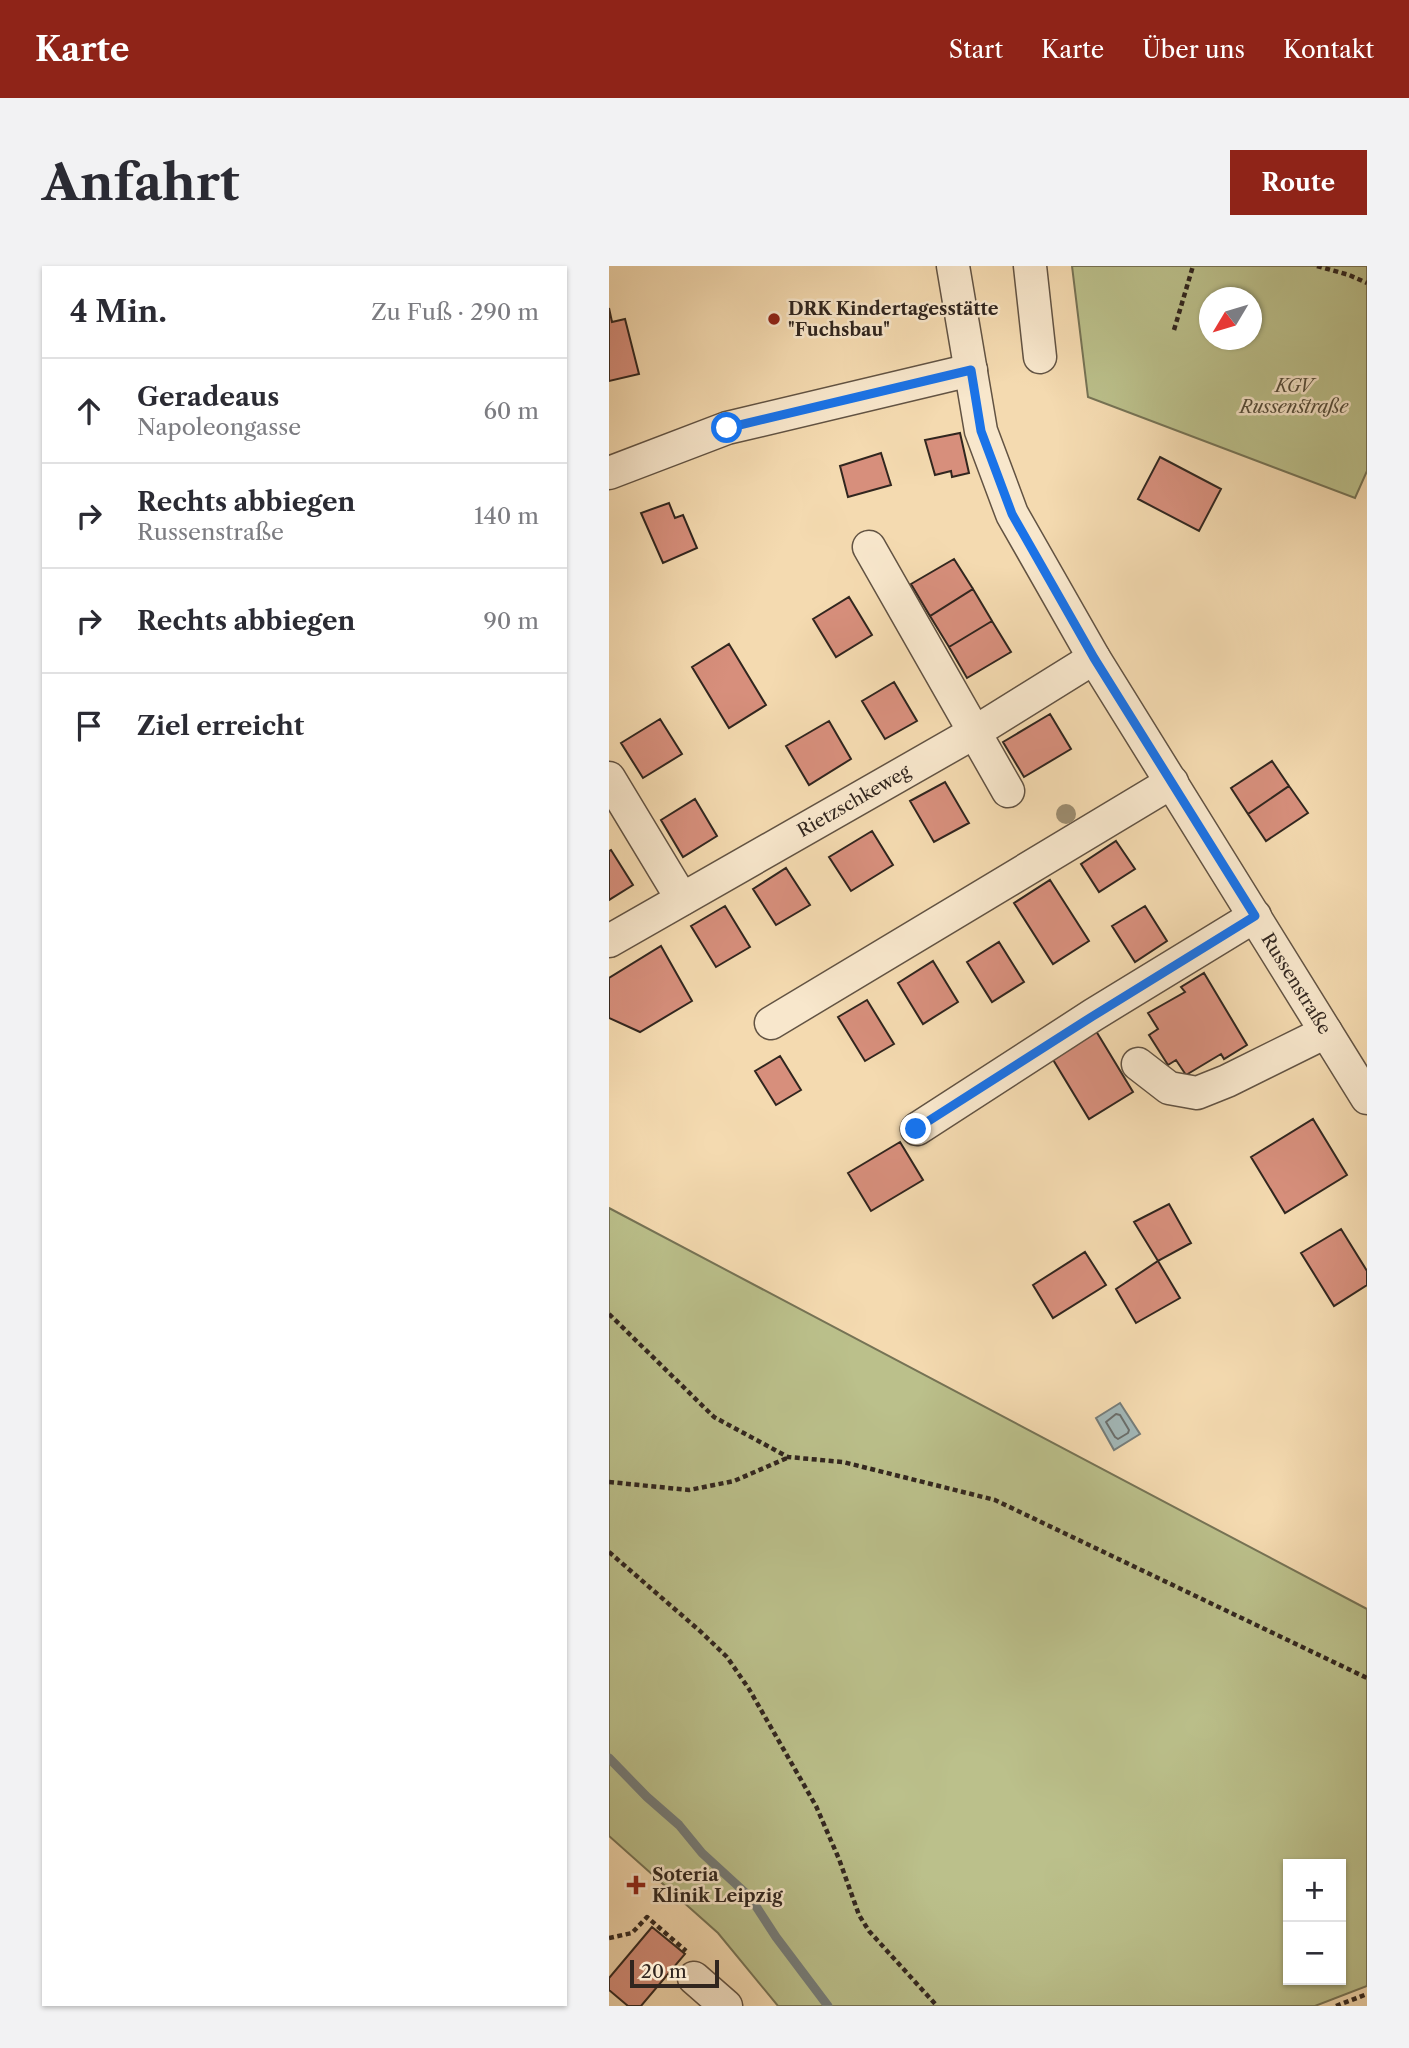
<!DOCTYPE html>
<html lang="de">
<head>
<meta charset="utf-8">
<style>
	:root { --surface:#fff; --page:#f2f2f3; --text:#2b2b33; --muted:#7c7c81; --line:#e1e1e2; --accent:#8f2418 }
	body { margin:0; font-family:"Libre Caslon Text",serif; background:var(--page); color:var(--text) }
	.controls { position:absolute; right:21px; bottom:21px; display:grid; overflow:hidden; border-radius:0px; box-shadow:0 2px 5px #0004 }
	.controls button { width:63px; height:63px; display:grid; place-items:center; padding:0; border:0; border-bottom:2px solid var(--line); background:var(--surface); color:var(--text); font:35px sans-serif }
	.compass { position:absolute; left:590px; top:21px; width:63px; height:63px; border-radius:50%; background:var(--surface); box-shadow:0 2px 5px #0004; rotate:232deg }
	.scale { position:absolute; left:21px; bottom:18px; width:89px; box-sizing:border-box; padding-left:7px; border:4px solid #31261f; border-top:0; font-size:19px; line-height:24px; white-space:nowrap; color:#31261f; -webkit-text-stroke:5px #f8e7cc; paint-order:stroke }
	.stop { position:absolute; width:21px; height:21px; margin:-16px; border:5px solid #1a73e8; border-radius:50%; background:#fff }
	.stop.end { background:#1a73e8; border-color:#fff; box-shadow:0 2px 7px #0008 }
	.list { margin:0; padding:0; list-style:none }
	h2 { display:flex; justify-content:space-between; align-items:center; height:91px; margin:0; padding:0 28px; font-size:30px }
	h2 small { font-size:23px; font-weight:400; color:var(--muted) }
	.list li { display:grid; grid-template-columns:46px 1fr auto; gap:21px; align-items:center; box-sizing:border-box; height:105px; padding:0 28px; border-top:2px solid var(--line) }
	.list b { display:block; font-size:26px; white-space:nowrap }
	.list p { margin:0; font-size:23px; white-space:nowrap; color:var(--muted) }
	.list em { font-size:23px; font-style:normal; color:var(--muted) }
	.icon { flex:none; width:38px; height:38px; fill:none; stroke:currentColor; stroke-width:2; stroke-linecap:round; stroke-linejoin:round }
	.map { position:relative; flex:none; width:758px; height:1740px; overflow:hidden; border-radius:0px }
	header { display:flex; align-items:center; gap:42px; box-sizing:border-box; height:98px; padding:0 35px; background:var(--accent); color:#fff }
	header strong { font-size:33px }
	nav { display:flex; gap:38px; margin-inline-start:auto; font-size:24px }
	.intro { display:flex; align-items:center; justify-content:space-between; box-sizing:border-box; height:168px; padding:0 42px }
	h1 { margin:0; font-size:49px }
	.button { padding:18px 32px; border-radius:0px; background:var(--accent); color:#fff; font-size:24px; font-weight:700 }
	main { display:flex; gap:42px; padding:0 42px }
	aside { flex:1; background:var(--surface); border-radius:0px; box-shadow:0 2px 5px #0004 }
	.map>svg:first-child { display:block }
	.green { fill:#bbc08b; stroke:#767355; stroke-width:2; fill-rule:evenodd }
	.water { fill:#a2b7b7; stroke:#757d7a; stroke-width:2 }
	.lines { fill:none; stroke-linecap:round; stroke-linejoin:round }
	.shore { stroke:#6a6e6b; stroke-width:2 }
	.stream { stroke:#757d7a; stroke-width:9 }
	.building { fill:#d78f7c; stroke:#31261f; stroke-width:2 }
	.minor-casing { stroke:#625343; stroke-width:35 }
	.path { stroke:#31261f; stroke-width:4.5; stroke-dasharray:5 3.5; stroke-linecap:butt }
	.minor { stroke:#f8e7cc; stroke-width:32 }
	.tree { fill:#9c8c6f }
	.route { stroke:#1a73e8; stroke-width:9 }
	.poi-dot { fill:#8f2418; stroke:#f8e7cc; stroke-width:2.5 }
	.labels { text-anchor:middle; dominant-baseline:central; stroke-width:5; stroke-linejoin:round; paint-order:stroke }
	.poi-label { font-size:18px; font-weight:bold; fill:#31261f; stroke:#f8e7cc; text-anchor:start }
	.park-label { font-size:18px; font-style:italic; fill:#544c3a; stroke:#f8e7cc }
	.street-label { font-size:18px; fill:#31261f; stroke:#f8e7cc }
</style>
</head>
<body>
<header>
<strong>Karte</strong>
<nav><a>Start</a><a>Karte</a><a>Über uns</a><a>Kontakt</a></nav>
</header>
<div class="intro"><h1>Anfahrt</h1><a class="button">Route</a></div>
<main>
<aside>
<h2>4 Min.<small>Zu Fuß · 290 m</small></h2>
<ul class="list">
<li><svg class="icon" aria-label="ahead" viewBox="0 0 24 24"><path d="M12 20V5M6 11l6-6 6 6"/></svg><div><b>Geradeaus</b><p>Napoleongasse</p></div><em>60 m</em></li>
<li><svg class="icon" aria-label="right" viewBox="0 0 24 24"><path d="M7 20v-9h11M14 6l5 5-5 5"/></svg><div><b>Rechts abbiegen</b><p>Russenstraße</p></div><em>140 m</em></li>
<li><svg class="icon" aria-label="right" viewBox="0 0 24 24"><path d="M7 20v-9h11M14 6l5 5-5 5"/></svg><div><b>Rechts abbiegen</b></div><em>90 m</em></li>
<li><svg class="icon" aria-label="arrive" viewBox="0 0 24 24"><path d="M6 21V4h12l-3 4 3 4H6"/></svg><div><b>Ziel erreicht</b></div></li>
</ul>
</aside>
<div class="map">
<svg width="758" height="1740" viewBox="0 0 758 1740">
	<rect width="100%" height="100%" fill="#f4dab0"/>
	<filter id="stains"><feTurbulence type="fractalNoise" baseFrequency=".00286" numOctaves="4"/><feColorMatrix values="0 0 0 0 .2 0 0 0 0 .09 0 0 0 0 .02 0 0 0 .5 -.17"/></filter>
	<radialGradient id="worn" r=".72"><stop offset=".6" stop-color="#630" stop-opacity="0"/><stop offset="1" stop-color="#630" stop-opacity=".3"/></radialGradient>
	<path class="green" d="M463 0H758V205L746 232 479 131ZM600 32H642V74H600Z
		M0 942 758 1343V1720L706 1740H169L109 1667 0 1570ZM732 1598V1714H679V1598Z"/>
	<path class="water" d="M511 1137 531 1168 505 1184 487 1152Z"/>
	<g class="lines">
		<path class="shore" d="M507 1148 511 1149 520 1164 519 1167 509 1173 506 1171 497 1156Z"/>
		<path class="stream" d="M0 1492 38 1531 70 1559 93 1587 141 1631 167 1671 219 1740"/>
	</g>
	<path class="building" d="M0 42 3 56 16 53 30 108 0 115Z
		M351 167 360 207 343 211 342 205 326 209 316 174Z
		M272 187 282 219 239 231 231 200Z
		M551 191 612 223 590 265 529 233Z
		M60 237 66 252 74 249 88 282 54 297 32 247Z
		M345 293 364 323 321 350 302 318Z
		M364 323 383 355 340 381 321 350Z
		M240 331 263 369 227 391 204 353Z
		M383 355 402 386 358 412 340 381Z
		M120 378 157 439 120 462 83 401Z
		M285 416 308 455 276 473 253 435Z
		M441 448 462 483 415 511 394 476Z
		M51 453 73 488 34 512 12 477Z
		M220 455 242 493 200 519 177 480Z
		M663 495 680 520 639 548 622 522Z
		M336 516 360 557 325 576 301 535Z
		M680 520 699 547 657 575 639 548Z
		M86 533 108 570 74 591 52 554Z
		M263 565 284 599 242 625 220 591Z
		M507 575 526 603 490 626 472 598Z
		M2 584 24 619 0 634V585Z
		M177 602 201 639 167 659 144 623Z
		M441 614 480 675 444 698 405 637Z
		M116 640 141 681 107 701 82 660Z
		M536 640 558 675 526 696 503 660Z
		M390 676 415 716 383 736 358 696Z
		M52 680 83 735 31 766 0 752V712Z
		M324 695 349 736 314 758 289 717Z
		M595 707 638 779 615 793 612 788 577 809 567 794 559 799 540 769 549 763 539 747 576 726 572 721Z
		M258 734 285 778 256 795 229 751Z
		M487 765 524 826 480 853 443 792Z
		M171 790 192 824 167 839 146 805Z
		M704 853 738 909 676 947 642 891Z
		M291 876 314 914 262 945 239 907Z
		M560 938 582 977 549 995 525 956Z
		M732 963 758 1005V1019L725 1040 692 987Z
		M476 986 497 1019 444 1052 424 1019Z
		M549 995 571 1032 527 1057 507 1023Z
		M43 1661 76 1688 32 1740H19L0 1724V1712Z"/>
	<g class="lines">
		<g class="minor-casing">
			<g id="minor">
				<path id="s1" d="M344 0 372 165 403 248 485 392 758 832"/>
				<path d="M421 0 431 91"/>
				<path d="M0 207 118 162 362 104"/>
				<path d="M260 281 399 525"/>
				<path d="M0 512 73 633"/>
				<path id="s2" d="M0 675 366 466 485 392"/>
				<path d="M162 757 563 516"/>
				<path d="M529 798 560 822 588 827 618 815 717 766"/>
				<path d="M308 863 484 749 646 650"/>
				<path d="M85 1712 117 1740"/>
			</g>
		</g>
		<path class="path" d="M708 0 740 9 758 17
			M565 64 584 0
			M0 1048 105 1151 179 1191 234 1196 386 1234 758 1412
			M0 1216 80 1224 125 1215 178 1192
			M0 1286 91 1365 118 1391 140 1423 207 1540 230 1593 250 1649 260 1665 328 1740
			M0 1672 23 1667 38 1651 77 1685
			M727 1740 758 1728"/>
		<use href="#minor" class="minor"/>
	</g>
	<circle class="tree" cx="457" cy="548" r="10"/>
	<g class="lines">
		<path class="route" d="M118 162 362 104 372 165 403 248 485 392 646 650 484 750 307 863"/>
	</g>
	<g class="poi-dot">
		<circle cx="165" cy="53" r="7"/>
		<path d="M23.5 1608.5h7v7h7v7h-7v7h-7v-7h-7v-7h7z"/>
	</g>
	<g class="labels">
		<g class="poi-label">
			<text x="179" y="43">DRK Kindertagesstätte<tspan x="179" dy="21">"Fuchsbau"</tspan></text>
			<text x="43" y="1609">Soteria<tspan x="43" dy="21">Klinik Leipzig</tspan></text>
		</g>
		<g class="park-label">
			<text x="685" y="120">KGV<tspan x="685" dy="21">Russenstraße</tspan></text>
		</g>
		<g class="street-label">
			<text stroke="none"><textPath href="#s2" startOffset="282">Rietzschkeweg</textPath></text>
			<text stroke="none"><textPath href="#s1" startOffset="805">Russenstraße</textPath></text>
		</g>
	</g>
	<rect width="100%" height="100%" filter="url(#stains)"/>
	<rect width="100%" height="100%" fill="url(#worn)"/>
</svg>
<div class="controls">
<button>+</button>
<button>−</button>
</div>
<svg class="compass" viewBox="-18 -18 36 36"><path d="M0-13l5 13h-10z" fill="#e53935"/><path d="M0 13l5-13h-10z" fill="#7c7c81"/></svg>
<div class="scale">20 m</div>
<div class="stop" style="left:118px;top:162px"></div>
<div class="stop end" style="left:307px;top:863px"></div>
</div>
</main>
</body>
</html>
